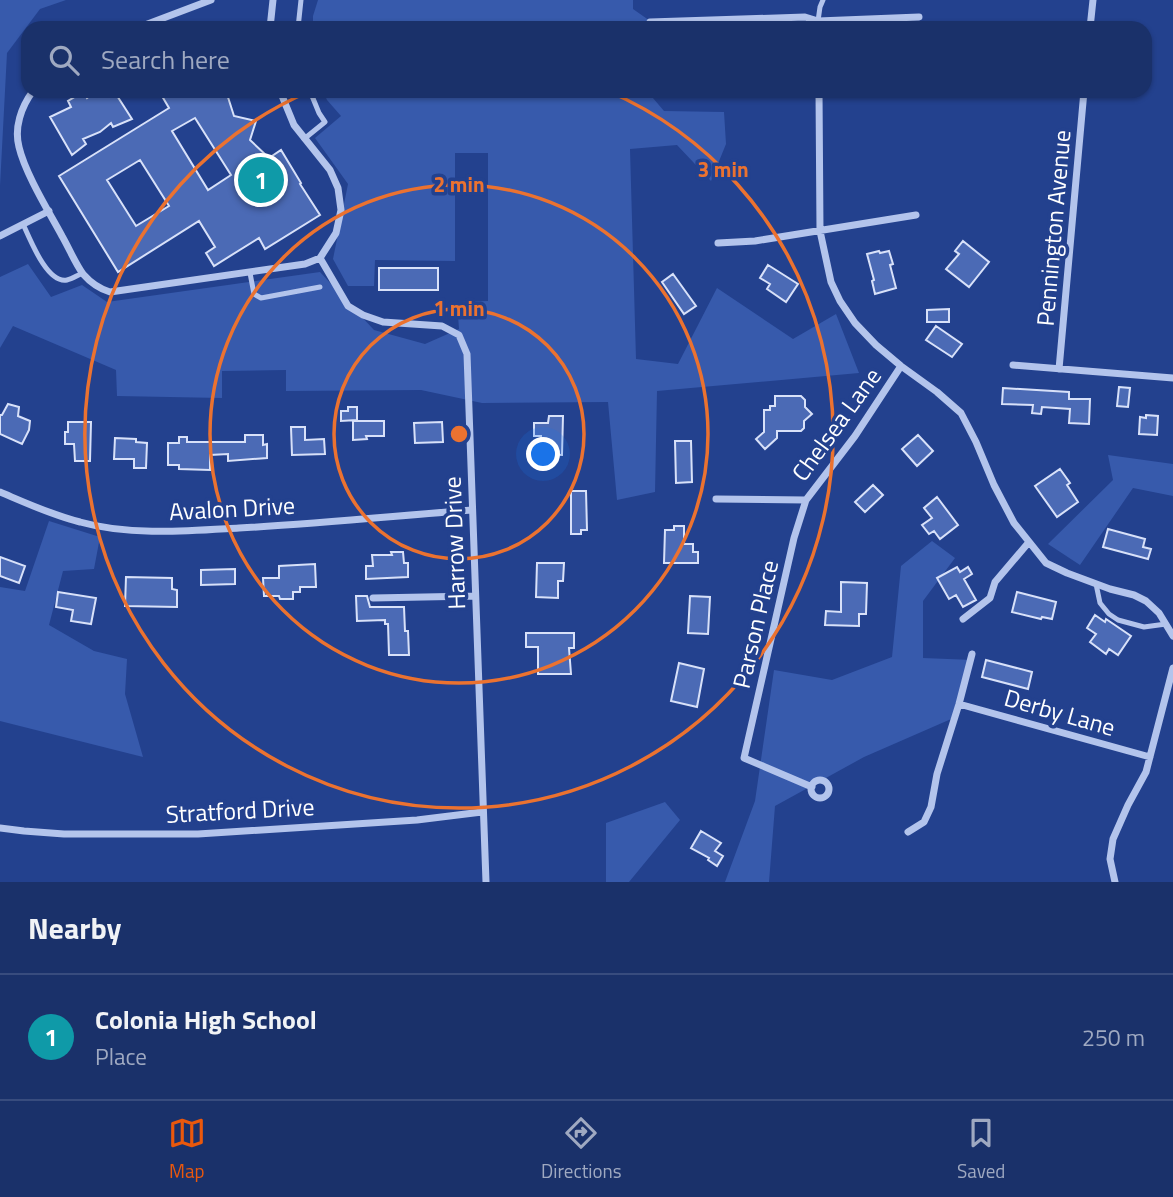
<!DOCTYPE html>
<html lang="en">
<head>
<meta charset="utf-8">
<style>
	:root { --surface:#1a316a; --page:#273d72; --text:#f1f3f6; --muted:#9fa9c1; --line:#384c7e; --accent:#ea580c }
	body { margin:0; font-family:"Titillium Web",sans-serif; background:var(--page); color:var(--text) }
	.you { position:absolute; left:544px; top:455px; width:24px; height:24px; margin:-18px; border:5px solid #fff; border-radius:50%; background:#1a73e8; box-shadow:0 0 0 10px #1a73e833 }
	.badge { display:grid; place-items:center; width:46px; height:46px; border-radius:50%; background:var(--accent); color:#fff; font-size:23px; font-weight:700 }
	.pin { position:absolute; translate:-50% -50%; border:4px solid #fff; box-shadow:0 2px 7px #0006 }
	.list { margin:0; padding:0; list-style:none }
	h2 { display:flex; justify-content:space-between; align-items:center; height:91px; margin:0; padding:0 28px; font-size:30px }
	h2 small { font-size:23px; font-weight:400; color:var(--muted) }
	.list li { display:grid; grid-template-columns:46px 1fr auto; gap:21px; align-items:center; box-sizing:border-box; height:126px; padding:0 28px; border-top:2px solid var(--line) }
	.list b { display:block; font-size:26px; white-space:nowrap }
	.list p { margin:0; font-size:23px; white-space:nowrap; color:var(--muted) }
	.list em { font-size:23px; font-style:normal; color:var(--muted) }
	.icon { flex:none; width:38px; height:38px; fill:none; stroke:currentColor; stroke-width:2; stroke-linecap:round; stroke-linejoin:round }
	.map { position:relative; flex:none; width:1173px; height:882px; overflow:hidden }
	.search { position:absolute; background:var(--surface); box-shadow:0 2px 5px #0004; left:21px; right:21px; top:21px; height:77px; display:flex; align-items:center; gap:18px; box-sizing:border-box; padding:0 24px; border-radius:21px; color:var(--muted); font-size:26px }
	.sheet { height:217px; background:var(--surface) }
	nav { display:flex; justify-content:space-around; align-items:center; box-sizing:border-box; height:98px; border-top:2px solid var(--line); background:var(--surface); font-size:19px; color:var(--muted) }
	nav a { display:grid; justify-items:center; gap:4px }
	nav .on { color:var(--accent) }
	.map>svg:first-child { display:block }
	.green { fill:#375aac }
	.building { fill:#4b6ab5; stroke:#d8e1f9; stroke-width:2; fill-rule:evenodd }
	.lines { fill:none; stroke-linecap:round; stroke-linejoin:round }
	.service { stroke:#b3c4ec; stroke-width:5 }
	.minor { stroke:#b3c4ec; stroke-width:7 }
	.ring { fill:none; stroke:#eb7230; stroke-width:3.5 }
	.labels { text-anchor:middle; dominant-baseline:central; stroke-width:7; stroke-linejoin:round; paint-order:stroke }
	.street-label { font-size:24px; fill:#fff; stroke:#23418e }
	.centre { fill:#eb7230; stroke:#23418e; stroke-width:3.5 }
	.ring-label { font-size:21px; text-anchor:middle; font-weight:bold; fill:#eb7230; stroke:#23418e; stroke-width:7; stroke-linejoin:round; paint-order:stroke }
</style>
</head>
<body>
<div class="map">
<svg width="1173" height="882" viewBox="0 0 1173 882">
	<rect width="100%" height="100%" fill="#23418e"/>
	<path class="green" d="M0 0H66L40 9 7 53 0 186Z
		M318 0H633V9L653 23 652 28H313V16Z
		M323 91H647L664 111 724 112 726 144 711 181 677 145 630 149 636 359 678 364 717 288 793 339 836 314 859 373 657 391 655 492 617 500 608 402 482 403 421 390 286 391V370L222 371V398L117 396 116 370 13 326 0 348V277L28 264 51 297 82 285 107 302 320 272 374 330 425 344 459 329 457 302 488 301V153H455V261L375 260 374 286H348L333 259 348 184 315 138 341 116 327 100Z
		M1108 455 1173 464V496L1133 488 1080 565 1048 544 1113 480Z
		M49 521 100 537 94 569 63 571 49 625 94 651 127 659 125 694 143 757 0 721V587L25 591Z
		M932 541 955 558 923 601V658L973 660 958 716 864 757 775 806 769 882H725L755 801 774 670 832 680 892 657 901 566Z
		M665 802 680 820 629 882H606V823Z"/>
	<path class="building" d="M96 91H114L132 119 113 127 111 123 100 132 83 139 86 144 72 155 50 117 71 107 68 101 83 92 87 98Z
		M159 91H226L234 116 256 121 250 140 269 158 281 150 301 183 300 184 320 215 265 249 259 238 214 266 206 253 215 247 199 221 118 272 59 176 169 108ZM195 118 231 175 208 190 172 131ZM140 160 169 206 136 226 107 180Z
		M963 241 989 262 969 287 946 269 959 254 955 251Z
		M879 251 880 253 889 251 893 264 890 265 896 288 875 294 872 281 874 280 867 254Z
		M768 265 798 284 786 302 767 289 770 284 760 278Z
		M379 268H438V290H379Z
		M673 274 696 306 684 314 662 282Z
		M949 309V322H927V310Z
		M936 326 962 344 952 357 926 340Z
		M1119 387 1130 388 1128 407 1117 406Z
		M1003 388 1069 392V399H1090L1089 424 1069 423 1070 409 1042 407 1041 414 1032 413 1033 405 1002 404Z
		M775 396H801L805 400V407L812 414 804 421V428L801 431H777V438L765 449 756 439 764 432V410H770V406H775Z
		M8 404 19 407 18 416 30 421 29 430 22 444 0 434V415H2Z
		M348 407H357V420L341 421V411H348Z
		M1146 415 1158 416 1157 435 1139 434 1140 417 1146 418Z
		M549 416H563L562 455 540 454 541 436H534V423H548Z
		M353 421H384V436H366L367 439 353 440Z
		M68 422H91L90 461H75L74 444H65V432H68Z
		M442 422 443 442 415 443 414 423Z
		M291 427H305V440L324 439 325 454 292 455Z
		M245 435H263V445L267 444V458L228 461V454L210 455V470L179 469V465H168V443H179V437H187V442H245Z
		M918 435 933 451 917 466 902 449Z
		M115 438 136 439V442L147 443 146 468H134V459H114Z
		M675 441H691L692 482 676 483Z
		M1060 469 1070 483 1067 485 1078 502 1057 517 1035 486Z
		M873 485 883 495 865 512 855 502Z
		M571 491H586L587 530H581V534H571Z
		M937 497 958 525 940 539 934 531 929 534 922 525 932 518 924 508Z
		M674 526H684V544H693V552H698V563H664L665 530H674Z
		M1108 529 1145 539 1143 547 1151 549 1148 559 1103 547Z
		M391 552H403L404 563H408V577L366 579V566H373L372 555H392Z
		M0 557 25 566 19 583 0 576Z
		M537 563H564L563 581H558V598L536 597Z
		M315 564 316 587H300V592H293V599H280L279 596H264L263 578H279V566Z
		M957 567 960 572 968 567 972 574 964 579 976 600 963 607 956 595 949 599 937 578Z
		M235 569V584L201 585V570Z
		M126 577 172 578V589L177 590V607L125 606Z
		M841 582 867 583 866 614H859V626L825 625 826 611 841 612Z
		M58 592 96 598 91 624 71 621 73 610 56 607Z
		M1017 592 1056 602 1052 619 1042 617 1041 619 1012 612Z
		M356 596H367L370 607H404L405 631H408L409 655H389L388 624H385V620L357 621Z
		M690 596 710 597 708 634 688 633Z
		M1095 615 1105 622 1106 619 1131 636 1118 655 1109 649 1106 654 1090 642 1096 634 1087 628Z
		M526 633H574V648H569L571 674H538V647H526Z
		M986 660 1032 672 1028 689 982 677Z
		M679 663 704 669 697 707 671 701Z
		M701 831 721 843 715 851 723 856 717 866 708 860 709 858 691 848Z"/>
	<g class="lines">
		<path class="service" d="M818 21 820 7 823 0
			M298 28 301 0
			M304 139 325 122 319 113 310 91
			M23 224C30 239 47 284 67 280 72 279 78 275 83 273
			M250 273 254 294 261 298 320 287
			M1096 584 1100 603 1109 614 1118 620 1144 627 1166 624"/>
		<path class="minor" d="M650 22 805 17 818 21 919 17
			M137 28 211 0
			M270 28 273 0
			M1090 28 1093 0
			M33 91C21 107 14 128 19 147 25 173 49 212 62 236 69 248 75 263 83 274 90 282 100 289 110 292L305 264 320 258 336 233 341 210 338 188 330 170 294 125 280 91
			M819 91 820 231 831 282 840 301 855 323 876 345 901 366 937 392 961 413 976 442 994 485 1014 523 1046 563 1067 573 1110 589 1134 595 1146 601 1159 613 1173 636
			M0 236 49 211
			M718 243 755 241 916 215
			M320 258 348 306 363 315 383 322 442 326 459 335 467 354 486 882
			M1013 365 1173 378
			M1059 369 1084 91
			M0 492C26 503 52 515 80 522 130 536 187 531 239 528 316 524 394 516 472 510
			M716 499 806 500 855 436 901 366
			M806 500 794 538 744 758 812 787
			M373 598 475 596
			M963 619 990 598 995 582 1029 542
			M959 704 1150 757
			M811 789a9 9 0 1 1 18 0a9 9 0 1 1-18 0Z
			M0 828 24 831 64 834H198L417 820 482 812
			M908 832 924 822 931 807 937 774 959 704 972 654
			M1115 882 1110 859 1113 839 1128 805 1146 772 1173 668"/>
	</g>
	<g class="ring">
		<circle cx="459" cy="434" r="125"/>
		<circle cx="459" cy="434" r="249"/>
		<path d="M608 91A374 374 0 1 1 310 91"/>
	</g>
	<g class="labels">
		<g class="street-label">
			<text transform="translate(1053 228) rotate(-85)">Pennington Avenue</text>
			<text transform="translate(836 424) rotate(-54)">Chelsea Lane</text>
			<text transform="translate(232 508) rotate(-3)">Avalon Drive</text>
			<text transform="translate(454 543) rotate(-92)">Harrow Drive</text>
			<text transform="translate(755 624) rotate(-77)">Parson Place</text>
			<text transform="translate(1060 712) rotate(16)">Derby Lane</text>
			<text transform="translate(240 810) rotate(-3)">Stratford Drive</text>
		</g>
	</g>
	<circle cx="459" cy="434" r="10" class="centre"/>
	<g class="ring-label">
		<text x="723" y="177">3 min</text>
		<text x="459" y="192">2 min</text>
		<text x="459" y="316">1 min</text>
	</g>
</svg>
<div class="you"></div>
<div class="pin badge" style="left:261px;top:180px;background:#0f9aa8">1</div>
<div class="search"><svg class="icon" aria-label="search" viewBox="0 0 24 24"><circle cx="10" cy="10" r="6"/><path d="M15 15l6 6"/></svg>Search here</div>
</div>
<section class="sheet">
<h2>Nearby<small></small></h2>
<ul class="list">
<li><span class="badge" style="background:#0f9aa8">1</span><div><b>Colonia High School</b><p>Place</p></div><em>250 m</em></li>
</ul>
</section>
<nav>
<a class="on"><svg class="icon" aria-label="map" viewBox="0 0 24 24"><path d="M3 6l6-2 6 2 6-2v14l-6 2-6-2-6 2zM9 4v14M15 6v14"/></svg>Map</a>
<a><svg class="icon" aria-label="directions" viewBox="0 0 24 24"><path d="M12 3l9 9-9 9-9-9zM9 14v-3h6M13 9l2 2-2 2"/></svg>Directions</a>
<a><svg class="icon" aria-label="saved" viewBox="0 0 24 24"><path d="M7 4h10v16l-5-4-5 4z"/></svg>Saved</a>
</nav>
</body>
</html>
